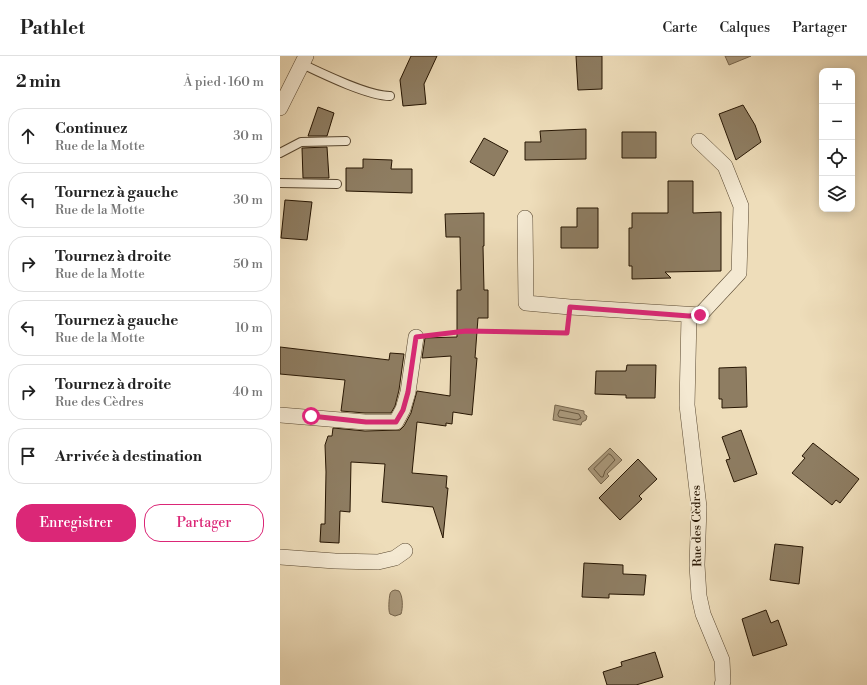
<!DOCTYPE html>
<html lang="fr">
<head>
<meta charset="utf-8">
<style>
	:root { --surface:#fff; --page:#f6f6f6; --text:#222; --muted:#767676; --line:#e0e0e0; --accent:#db2777 }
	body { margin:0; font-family:"Libre Bodoni",serif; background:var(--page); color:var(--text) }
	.controls { position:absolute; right:12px; top:12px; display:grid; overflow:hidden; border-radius:8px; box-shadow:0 2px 10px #0003 }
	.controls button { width:36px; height:36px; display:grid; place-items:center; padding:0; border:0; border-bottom:1px solid var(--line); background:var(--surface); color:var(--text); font:20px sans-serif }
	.stop { position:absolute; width:12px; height:12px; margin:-9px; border:3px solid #db2777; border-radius:50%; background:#fff }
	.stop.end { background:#db2777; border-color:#fff; box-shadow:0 1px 4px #0008 }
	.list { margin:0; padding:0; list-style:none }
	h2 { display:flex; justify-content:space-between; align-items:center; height:52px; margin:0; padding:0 16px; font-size:17px }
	h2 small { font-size:13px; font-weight:400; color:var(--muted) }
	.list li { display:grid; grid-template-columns:26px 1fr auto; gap:12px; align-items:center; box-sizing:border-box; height:56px; margin:0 8px 8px; padding:0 8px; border:1px solid var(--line); border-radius:16px }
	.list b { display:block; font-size:15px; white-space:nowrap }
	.list p { margin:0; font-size:13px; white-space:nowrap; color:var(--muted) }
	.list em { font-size:13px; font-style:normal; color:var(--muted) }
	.actions { display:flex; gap:8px; padding:12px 16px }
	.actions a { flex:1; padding:9px 0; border:1px solid var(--accent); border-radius:16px; text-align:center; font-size:14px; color:var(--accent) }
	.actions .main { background:var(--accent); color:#fff }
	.icon { flex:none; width:22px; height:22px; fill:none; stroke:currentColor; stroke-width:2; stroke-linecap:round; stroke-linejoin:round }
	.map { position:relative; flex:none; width:587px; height:629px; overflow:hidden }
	header { display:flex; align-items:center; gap:24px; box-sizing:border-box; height:56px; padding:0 20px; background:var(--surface); border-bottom:1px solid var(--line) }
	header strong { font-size:19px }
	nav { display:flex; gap:22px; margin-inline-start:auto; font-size:14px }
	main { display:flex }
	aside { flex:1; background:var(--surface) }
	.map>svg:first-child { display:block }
	.water { fill:#aa997c; stroke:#76654c }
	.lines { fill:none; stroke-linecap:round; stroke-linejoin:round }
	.shore { stroke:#685840; stroke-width:1 }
	.building { fill:#8e7d62; stroke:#271603 }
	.lane-casing { stroke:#594831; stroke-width:10 }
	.street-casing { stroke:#594831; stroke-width:16 }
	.path { stroke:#271603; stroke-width:2.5; stroke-dasharray:1 2; stroke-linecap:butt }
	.lane { stroke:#f4e9d2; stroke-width:8 }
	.street { stroke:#f4e9d2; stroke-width:15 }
	.route { stroke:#db2777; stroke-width:5 }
	.labels { text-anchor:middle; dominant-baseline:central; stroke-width:3; stroke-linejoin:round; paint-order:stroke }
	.street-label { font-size:12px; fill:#271603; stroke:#f4e9d2 }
</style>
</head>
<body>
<header>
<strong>Pathlet</strong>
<nav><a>Carte</a><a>Calques</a><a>Partager</a></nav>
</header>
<main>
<aside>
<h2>2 min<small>À pied · 160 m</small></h2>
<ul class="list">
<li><svg class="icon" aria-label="ahead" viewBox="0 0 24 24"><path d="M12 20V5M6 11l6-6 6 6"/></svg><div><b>Continuez</b><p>Rue de la Motte</p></div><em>30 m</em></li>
<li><svg class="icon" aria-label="left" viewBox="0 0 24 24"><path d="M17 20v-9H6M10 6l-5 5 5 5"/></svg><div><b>Tournez à gauche</b><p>Rue de la Motte</p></div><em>30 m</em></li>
<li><svg class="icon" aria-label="right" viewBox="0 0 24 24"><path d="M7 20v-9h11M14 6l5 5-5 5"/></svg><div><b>Tournez à droite</b><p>Rue de la Motte</p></div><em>50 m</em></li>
<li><svg class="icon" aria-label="left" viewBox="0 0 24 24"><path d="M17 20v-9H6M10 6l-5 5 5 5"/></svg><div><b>Tournez à gauche</b><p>Rue de la Motte</p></div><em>10 m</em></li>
<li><svg class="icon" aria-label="right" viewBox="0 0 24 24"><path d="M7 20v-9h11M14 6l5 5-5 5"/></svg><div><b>Tournez à droite</b><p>Rue des Cèdres</p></div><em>40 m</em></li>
<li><svg class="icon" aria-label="arrive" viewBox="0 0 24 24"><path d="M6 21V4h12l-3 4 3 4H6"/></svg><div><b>Arrivée à destination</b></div></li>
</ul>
<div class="actions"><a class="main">Enregistrer</a><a>Partager</a></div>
</aside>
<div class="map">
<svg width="587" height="629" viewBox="0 0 587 629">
	<rect width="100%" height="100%" fill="#eeddba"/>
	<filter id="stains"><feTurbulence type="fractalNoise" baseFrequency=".005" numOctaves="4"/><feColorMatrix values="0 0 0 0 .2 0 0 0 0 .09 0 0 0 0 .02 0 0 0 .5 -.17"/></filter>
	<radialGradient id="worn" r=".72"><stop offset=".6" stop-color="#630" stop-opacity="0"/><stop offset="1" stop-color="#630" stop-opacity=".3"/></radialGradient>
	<path class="water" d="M445 0H471L449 9Z
		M275 349 304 355V358L307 360 306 364 302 366 301 369 273 364Z
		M330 392 342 404 327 418 329 420 321 428 308 413Z
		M115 534 119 535C123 540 123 552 121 558L115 560 110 558C108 555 109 542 110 538 111 535 112 535 115 534Z"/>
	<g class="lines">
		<path class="shore" d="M280 354 299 358 301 362 297 364 279 361 278 359Z
			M329 398 331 399 335 404 325 415 323 421H321L314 413Z"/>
	</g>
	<path class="building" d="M131 0H157L144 28 146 48 123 50 120 24Z
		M296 0H322V33L298 34Z
		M463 49 475 69 481 86 456 104 439 58Z
		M38 51 54 57 47 80H28Z
		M306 73V103L245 104V86H261L260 75Z
		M342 76H376V102H342Z
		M204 82 228 95 214 120 190 106Z
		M47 91 49 122H23L22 92Z
		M83 103 112 104 111 113H132V137L66 135V112H83Z
		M388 125H413V157L441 156V215L385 216 391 222 352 223V210H349V172H352V157H388Z
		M5 144 32 146 27 184 1 182Z
		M297 152H318V192H281V171H297Z
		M204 157V190H203L204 234H208V262H198L195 302H197L192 359 173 356 172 368 166 367V370L137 366 132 417 167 420 166 432H168L163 482 153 451 102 446 105 408 71 406 70 456 60 455 59 487 40 486 41 468H45L46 416 45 389 48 380H52L53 372 85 375 120 374 124 370 131 357 137 335 170 340 171 300 142 302 145 282 177 281V234H181L180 181H166L165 158Z
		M0 291 109 304 110 297 124 298 119 334 115 350 111 357H85L61 355 65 324 0 318Z
		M347 309H376L375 342H346V339L315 338 316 315H346Z
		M466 311 467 351 442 352V343H439V312Z
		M461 374 477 418 454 426 446 404 450 403 442 381Z
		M533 387 579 423 560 447 556 444 552 449 512 417 525 402 522 400Z
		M358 403 377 423 359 440 362 443 340 464 319 442Z
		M495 488 523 491 519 528 490 524Z
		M304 507 343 509V518L366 519 364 539 329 538V542L302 541Z
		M486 554 491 567 498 564 507 589 473 600 462 563Z
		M375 596 383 621 356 629H327L323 616 342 610 341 606Z"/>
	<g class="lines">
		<g class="lane-casing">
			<path id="lane" d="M22 8C43 18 88 40 110 40
				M0 97 21 86 66 85
				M0 127 57 128"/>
		</g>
		<g class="street-casing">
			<path id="street" d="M0 52 26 0
				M245 162 246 247 290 251 420 259 459 217 461 150 445 110 419 85
				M409 260 407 349 419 451 417 509 419 540 423 558 442 604 443 625 442 629
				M0 359 85 366H116L123 353 128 336 136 281
				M0 501 55 505 98 506 115 502 125 495"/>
		</g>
		<path class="path" d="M153 279 186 275 287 277 288 267"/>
		<use href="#lane" class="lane"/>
		<use href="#street" class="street"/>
	</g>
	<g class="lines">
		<path class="route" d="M31 360 86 366H116L123 354 128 336 136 281 186 275 287 277 290 251 409 260 420 259"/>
	</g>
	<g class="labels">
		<g class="street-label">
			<text transform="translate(417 470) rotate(-91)">Rue des Cèdres</text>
		</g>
	</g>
	<rect width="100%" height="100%" filter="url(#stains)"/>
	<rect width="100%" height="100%" fill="url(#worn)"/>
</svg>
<div class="controls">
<button>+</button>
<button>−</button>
<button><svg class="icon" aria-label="locate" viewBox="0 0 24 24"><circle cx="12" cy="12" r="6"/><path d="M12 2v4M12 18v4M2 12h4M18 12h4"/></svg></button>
<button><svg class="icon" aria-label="layers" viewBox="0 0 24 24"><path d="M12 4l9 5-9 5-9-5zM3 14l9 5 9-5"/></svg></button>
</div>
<div class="stop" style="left:31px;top:360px"></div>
<div class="stop end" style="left:420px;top:259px"></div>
</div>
</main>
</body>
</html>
